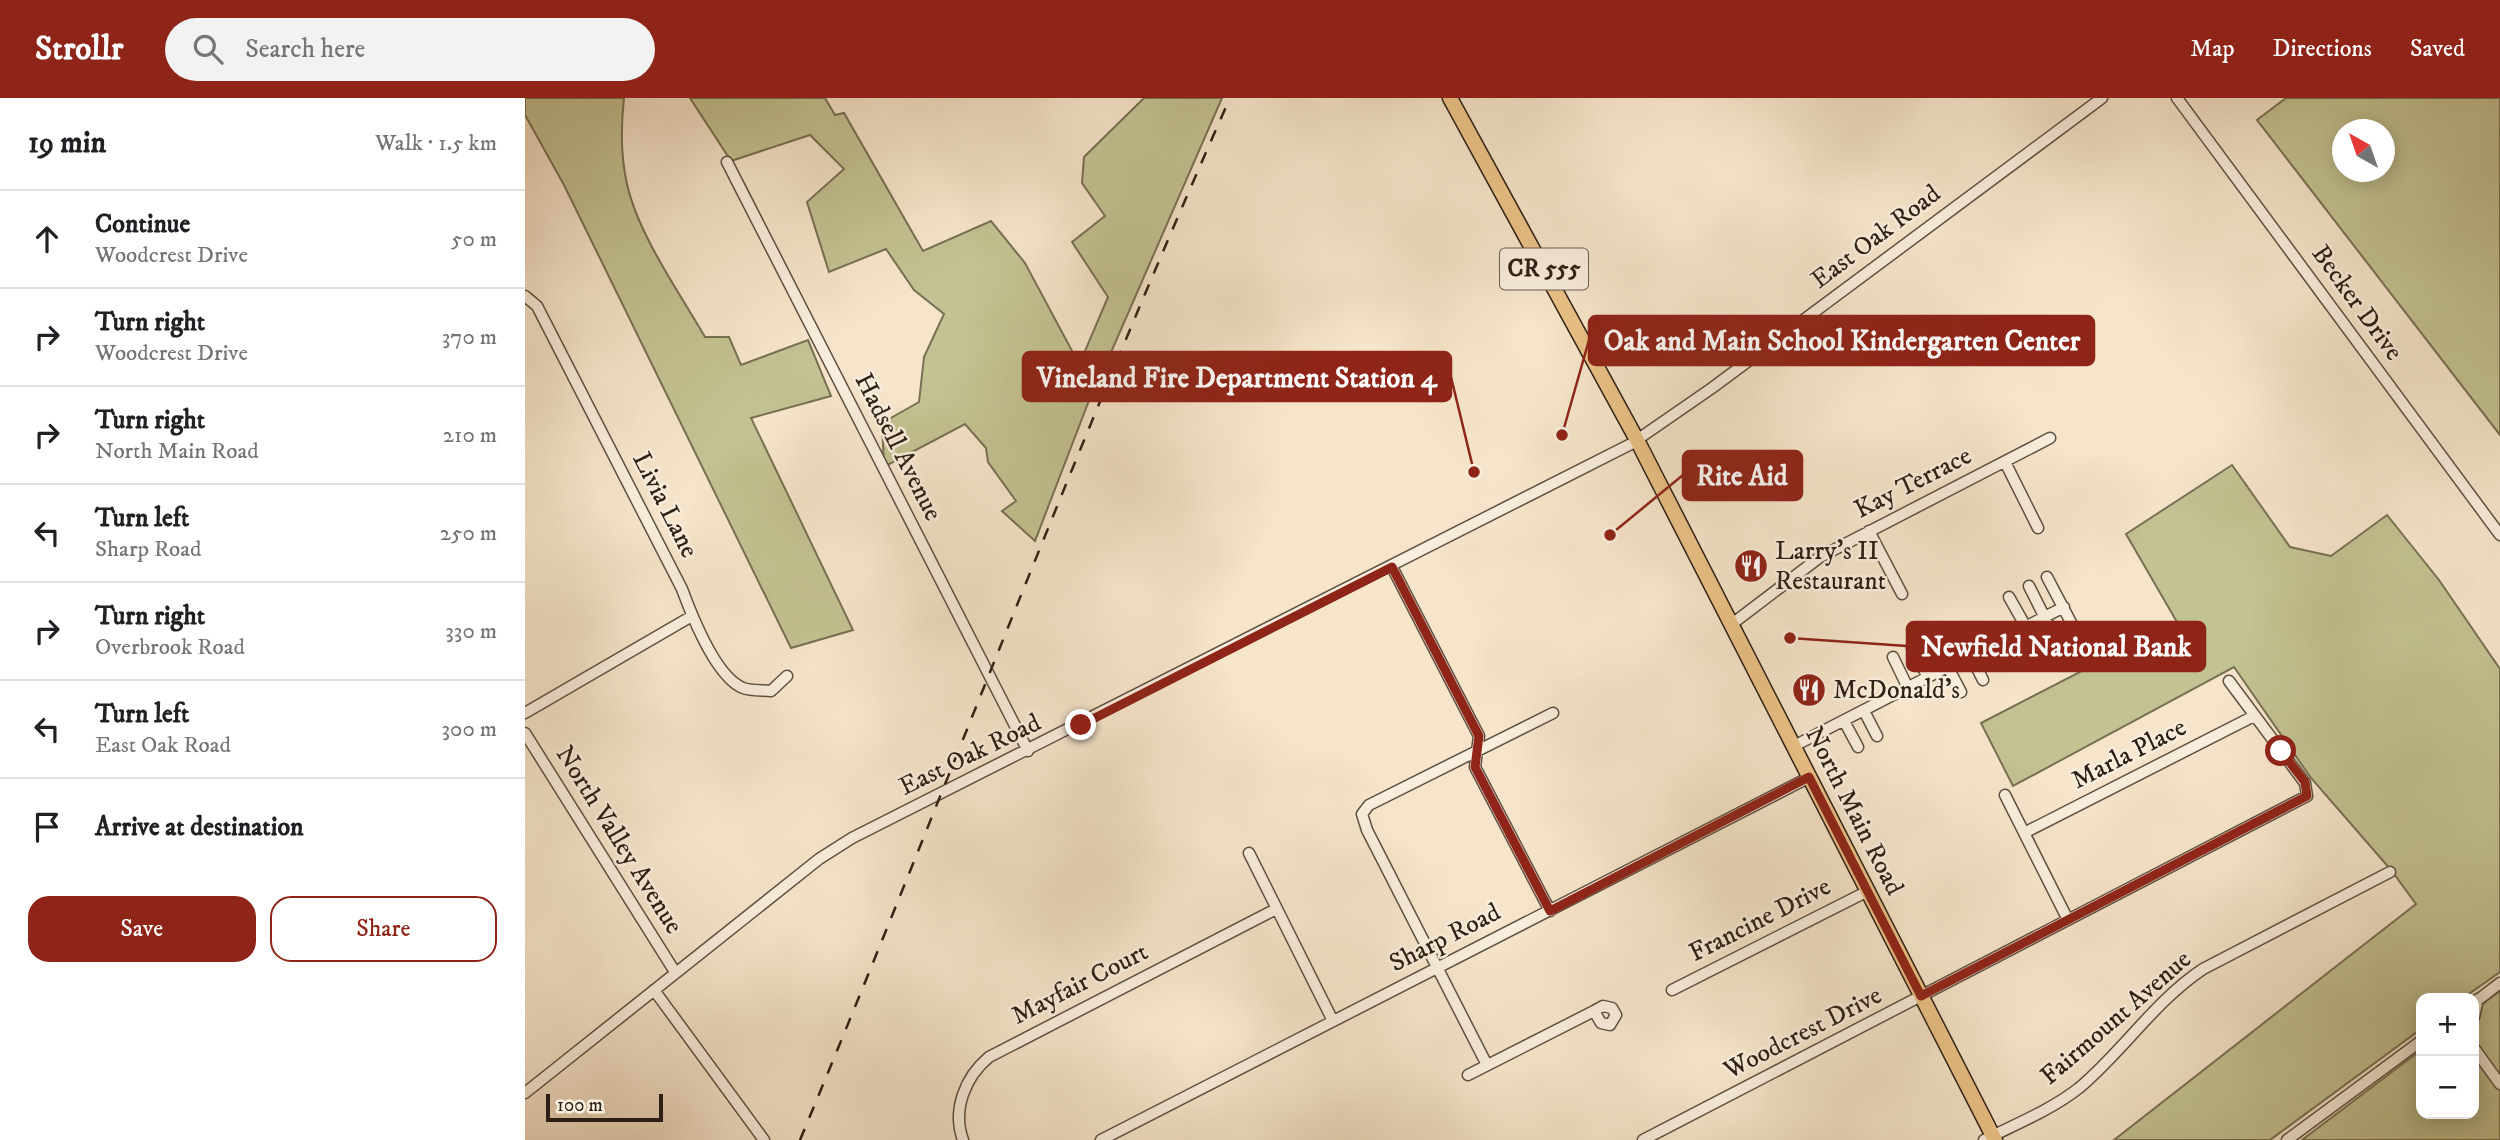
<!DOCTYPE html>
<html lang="en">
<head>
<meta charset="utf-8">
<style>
	:root { --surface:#fff; --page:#f2f2f2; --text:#202124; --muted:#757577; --line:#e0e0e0; --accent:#8f2418 }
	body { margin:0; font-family:"IM FELL DW Pica",serif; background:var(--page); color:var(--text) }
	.controls { position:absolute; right:21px; bottom:21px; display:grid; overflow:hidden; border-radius:14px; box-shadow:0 4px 18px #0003 }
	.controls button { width:63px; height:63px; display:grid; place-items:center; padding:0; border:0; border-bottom:2px solid var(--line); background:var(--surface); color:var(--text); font:35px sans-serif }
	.compass { position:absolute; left:1807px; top:21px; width:63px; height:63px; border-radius:50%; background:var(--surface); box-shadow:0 4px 18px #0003; rotate:320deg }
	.scale { position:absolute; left:21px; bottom:18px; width:117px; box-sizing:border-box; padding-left:7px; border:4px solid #2d1f15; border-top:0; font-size:19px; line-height:24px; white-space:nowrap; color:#2d1f15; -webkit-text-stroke:5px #f9eedd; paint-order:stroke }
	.stop { position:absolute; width:21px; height:21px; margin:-16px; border:5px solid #8f2418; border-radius:50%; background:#fff }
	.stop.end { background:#8f2418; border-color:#fff; box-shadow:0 2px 7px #0008 }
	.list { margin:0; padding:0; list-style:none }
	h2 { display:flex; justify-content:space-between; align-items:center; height:91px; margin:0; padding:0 28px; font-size:30px }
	h2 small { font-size:23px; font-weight:400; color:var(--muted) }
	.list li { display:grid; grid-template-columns:46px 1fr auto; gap:21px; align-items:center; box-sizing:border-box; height:98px; padding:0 28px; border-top:2px solid var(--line) }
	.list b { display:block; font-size:26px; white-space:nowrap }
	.list p { margin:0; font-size:23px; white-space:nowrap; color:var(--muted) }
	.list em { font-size:23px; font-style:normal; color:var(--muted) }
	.actions { display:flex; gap:14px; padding:21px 28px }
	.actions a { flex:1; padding:16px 0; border:2px solid var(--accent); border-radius:21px; text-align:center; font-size:24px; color:var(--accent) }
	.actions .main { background:var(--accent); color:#fff }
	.icon { flex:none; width:38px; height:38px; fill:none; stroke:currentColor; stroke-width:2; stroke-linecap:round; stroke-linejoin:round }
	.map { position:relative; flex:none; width:1975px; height:1042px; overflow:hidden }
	header { display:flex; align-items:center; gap:42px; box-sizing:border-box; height:98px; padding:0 35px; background:var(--accent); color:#fff }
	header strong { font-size:33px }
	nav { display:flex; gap:38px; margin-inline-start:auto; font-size:24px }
	.search { width:490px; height:63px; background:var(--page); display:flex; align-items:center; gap:18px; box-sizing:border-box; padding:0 24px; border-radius:38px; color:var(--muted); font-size:26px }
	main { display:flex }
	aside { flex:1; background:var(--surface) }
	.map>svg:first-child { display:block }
	.green { fill:#c3c292; stroke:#787054; stroke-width:2; fill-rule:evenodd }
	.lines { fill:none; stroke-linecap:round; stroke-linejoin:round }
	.minor-casing { stroke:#5f5042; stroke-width:13 }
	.major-casing { stroke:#2d1f15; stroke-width:17 }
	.minor { stroke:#f9eedd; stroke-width:10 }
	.major { stroke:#ebc286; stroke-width:14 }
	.rail { stroke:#2d1f15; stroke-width:2.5; stroke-dasharray:12 12; stroke-linecap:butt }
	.route { stroke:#8f2418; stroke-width:9 }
	.labels { text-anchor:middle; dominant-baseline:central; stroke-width:5; stroke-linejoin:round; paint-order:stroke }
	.shield { fill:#f9eedd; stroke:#6a5d51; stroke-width:2 }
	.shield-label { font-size:24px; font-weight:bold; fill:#2d1f15 }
	.street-label { font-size:26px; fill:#2d1f15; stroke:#f9eedd }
	.poi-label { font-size:26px; fill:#2d1f15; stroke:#f9eedd; text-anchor:start }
	.leader { fill:none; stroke:#8f2418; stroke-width:2.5 }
	.callout-dot { fill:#8f2418; stroke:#f9eedd; stroke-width:2.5 }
	.callout { fill:#8f2418; stroke:#8f2418; stroke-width:2.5 }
	.callout-label { font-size:28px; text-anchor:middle; font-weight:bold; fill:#fff }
</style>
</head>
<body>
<header>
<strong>Strollr</strong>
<div class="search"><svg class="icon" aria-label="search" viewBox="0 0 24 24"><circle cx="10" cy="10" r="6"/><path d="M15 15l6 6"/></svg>Search here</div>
<nav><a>Map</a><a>Directions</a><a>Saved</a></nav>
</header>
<main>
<aside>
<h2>19 min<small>Walk · 1.5 km</small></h2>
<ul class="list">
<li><svg class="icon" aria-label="ahead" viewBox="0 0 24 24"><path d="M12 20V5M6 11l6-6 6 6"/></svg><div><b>Continue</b><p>Woodcrest Drive</p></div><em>50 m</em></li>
<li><svg class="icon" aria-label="right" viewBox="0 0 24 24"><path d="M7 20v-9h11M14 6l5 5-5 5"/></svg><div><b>Turn right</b><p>Woodcrest Drive</p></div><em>370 m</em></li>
<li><svg class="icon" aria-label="right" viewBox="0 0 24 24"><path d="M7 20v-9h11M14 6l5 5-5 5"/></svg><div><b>Turn right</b><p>North Main Road</p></div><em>210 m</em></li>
<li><svg class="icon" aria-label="left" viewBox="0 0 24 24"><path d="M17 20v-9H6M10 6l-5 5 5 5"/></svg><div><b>Turn left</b><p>Sharp Road</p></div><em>250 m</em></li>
<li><svg class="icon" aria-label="right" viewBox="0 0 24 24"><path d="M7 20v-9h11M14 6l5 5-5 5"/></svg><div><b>Turn right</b><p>Overbrook Road</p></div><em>330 m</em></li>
<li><svg class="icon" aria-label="left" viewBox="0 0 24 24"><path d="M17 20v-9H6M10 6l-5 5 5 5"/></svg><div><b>Turn left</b><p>East Oak Road</p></div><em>300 m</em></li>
<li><svg class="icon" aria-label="arrive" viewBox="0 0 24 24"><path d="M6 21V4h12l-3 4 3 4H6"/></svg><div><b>Arrive at destination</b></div></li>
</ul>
<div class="actions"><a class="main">Save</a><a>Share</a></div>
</aside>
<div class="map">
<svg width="1975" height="1042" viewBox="0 0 1975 1042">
	<rect width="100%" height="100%" fill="#f6e5cb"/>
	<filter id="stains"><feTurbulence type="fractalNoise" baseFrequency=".00286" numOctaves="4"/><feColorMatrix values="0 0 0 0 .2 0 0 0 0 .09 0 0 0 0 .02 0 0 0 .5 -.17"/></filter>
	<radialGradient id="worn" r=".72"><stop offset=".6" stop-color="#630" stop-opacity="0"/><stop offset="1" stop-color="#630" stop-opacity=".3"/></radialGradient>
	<path class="green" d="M0 0H99C96 27 96 60 102 86 113 136 154 194 180 239H204L216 267 283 242 306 298 226 320 328 532 266 550 39 87 0 17Z
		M165 0H300L310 17 319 15 398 153 466 123 500 165 568 292 510 443 477 413 491 403 463 364 461 350 440 326 359 369 357 325 394 304 399 259 419 216 389 192 361 151 304 174 282 104 319 71 285 37 206 63Z
		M619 0H697L577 275 560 253 583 199 547 144 580 118 557 85 559 59Z
		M1761 0H1975V337L1732 22ZM1818 32H1860V74H1818Z
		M1707 367 1765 449 1806 458 1862 417 1914 482 1975 571V874L1938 900H1896V931L1745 1042H1589L1891 806 1866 772 1786 680 1709 569 1488 688 1456 625 1652 524 1601 436Z
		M1975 893V1042H1777L1896 952V1016H1949V912Z"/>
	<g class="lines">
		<g class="minor-casing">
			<path id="minor" d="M1652 0 1975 437
				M202 64 503 653
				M0 198 12 208 157 491C167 518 191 579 218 590 226 593 238 592 246 593L262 578
				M1480 364 1513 430
				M1344 433 1377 496
				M867 469 954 638 950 669 1025 813
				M1522 479 1551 534
				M1504 488 1533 546
				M1484 499 1501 529
				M1207 526 1295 459 1525 340
				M1407 539 1436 594
				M1387 550 1403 579
				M1446 558 1458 582
				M1368 559 1383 590
				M1339 613 1352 638
				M0 615 167 518
				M1319 623 1333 649
				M0 635 150 874
				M1269 648 1539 509
				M1480 697 1542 820
				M1499 735 1729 618
				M724 755 808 923
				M129 892 239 1042
				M1147 892 1343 793
				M1949 905 1975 885
				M1078 908 1087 910 1091 917 1085 927 1076 925 1069 913Z
				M1949 919 1953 901
				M1949 950 1975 986
				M962 967 842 732 837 716 844 707 1028 615
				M943 977 1069 913
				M0 995 294 761 327 740 1106 346 1187 290 1577 0
				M438 1042C427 1012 440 979 464 959L751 811
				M576 1042 1285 679
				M1118 1042 1782 698 1780 685 1704 583
				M1459 1042C1491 1026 1526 1012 1554 990 1598 953 1630 903 1678 871L1865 774
				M1762 1042 1896 943"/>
		</g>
		<g class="major-casing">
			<path id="major" d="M925 0 1112 342 1470 1042"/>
		</g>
		<use href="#minor" class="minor"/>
		<use href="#major" class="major"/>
		<path class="rail" d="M275 1042C420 695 552 343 705 0"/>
	</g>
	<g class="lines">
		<path class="route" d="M556 627 867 469 954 638 950 669 1025 813 1284 679 1396 898 1782 698 1780 684 1756 653"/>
	</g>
	<defs>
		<g id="restaurant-disc" transform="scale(1.75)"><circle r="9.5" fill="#8f2418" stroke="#f9eedd"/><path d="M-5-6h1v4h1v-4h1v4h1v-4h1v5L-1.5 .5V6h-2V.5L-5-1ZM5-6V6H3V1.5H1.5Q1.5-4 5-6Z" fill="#fff"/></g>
	</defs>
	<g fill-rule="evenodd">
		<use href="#restaurant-disc" x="1226" y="468"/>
		<use href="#restaurant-disc" x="1284" y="592"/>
	</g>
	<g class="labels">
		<rect class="shield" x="975" y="150.5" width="88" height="41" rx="5"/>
		<g class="shield-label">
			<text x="1019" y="171">CR 555</text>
		</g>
		<g class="street-label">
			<text transform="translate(1351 139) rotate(-37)">East Oak Road</text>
			<text transform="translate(1832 205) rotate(54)">Becker Drive</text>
			<text transform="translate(373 349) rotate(63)">Hadsell Avenue</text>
			<text transform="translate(1388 385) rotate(-27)">Kay Terrace</text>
			<text transform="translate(140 407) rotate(63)">Livia Lane</text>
			<text transform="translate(1604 656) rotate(-27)">Marla Place</text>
			<text transform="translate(445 657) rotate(-26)">East Oak Road</text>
			<text transform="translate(1329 713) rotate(63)">North Main Road</text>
			<text transform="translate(94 742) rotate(58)">North Valley Avenue</text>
			<text transform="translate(1235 822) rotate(-27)">Francine Drive</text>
			<text transform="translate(920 840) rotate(-27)">Sharp Road</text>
			<text transform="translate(555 886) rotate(-27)">Mayfair Court</text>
			<text transform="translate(1591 920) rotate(-41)">Fairmount Avenue</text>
			<text transform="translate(1278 935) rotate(-27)">Woodcrest Drive</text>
		</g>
		<g class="poi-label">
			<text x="1250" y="453">Larry’s II<tspan x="1250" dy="30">Restaurant</tspan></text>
			<text x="1308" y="592">McDonald's</text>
		</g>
	</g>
	<path class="leader" d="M1037 337L1064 242M949 374L926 279M1085 437L1158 377M1265 540L1382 548"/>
	<g class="callout-dot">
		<circle cx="1037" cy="337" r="7"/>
		<circle cx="949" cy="374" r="7"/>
		<circle cx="1085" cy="437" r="7"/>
		<circle cx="1265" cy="540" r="7"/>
	</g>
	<g class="callout">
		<rect x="1064" y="218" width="505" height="49" rx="7"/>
		<rect x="498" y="254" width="428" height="49" rx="7"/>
		<rect x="1158" y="353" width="119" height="49" rx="7"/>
		<rect x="1382" y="524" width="298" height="49" rx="7"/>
	</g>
	<g class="callout-label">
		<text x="1317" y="252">Oak and Main School Kindergarten Center</text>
		<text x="712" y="289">Vineland Fire Department Station 4</text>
		<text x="1217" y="387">Rite Aid</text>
		<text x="1531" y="558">Newfield National Bank</text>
	</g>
	<rect width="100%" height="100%" filter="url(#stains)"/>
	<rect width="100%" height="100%" fill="url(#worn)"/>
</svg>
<div class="controls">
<button>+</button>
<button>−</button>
</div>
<svg class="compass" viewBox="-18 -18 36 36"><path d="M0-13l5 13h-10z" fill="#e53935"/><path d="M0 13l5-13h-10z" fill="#757577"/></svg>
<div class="scale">100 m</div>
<div class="stop" style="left:1756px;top:653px"></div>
<div class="stop end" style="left:556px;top:627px"></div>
</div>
</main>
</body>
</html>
